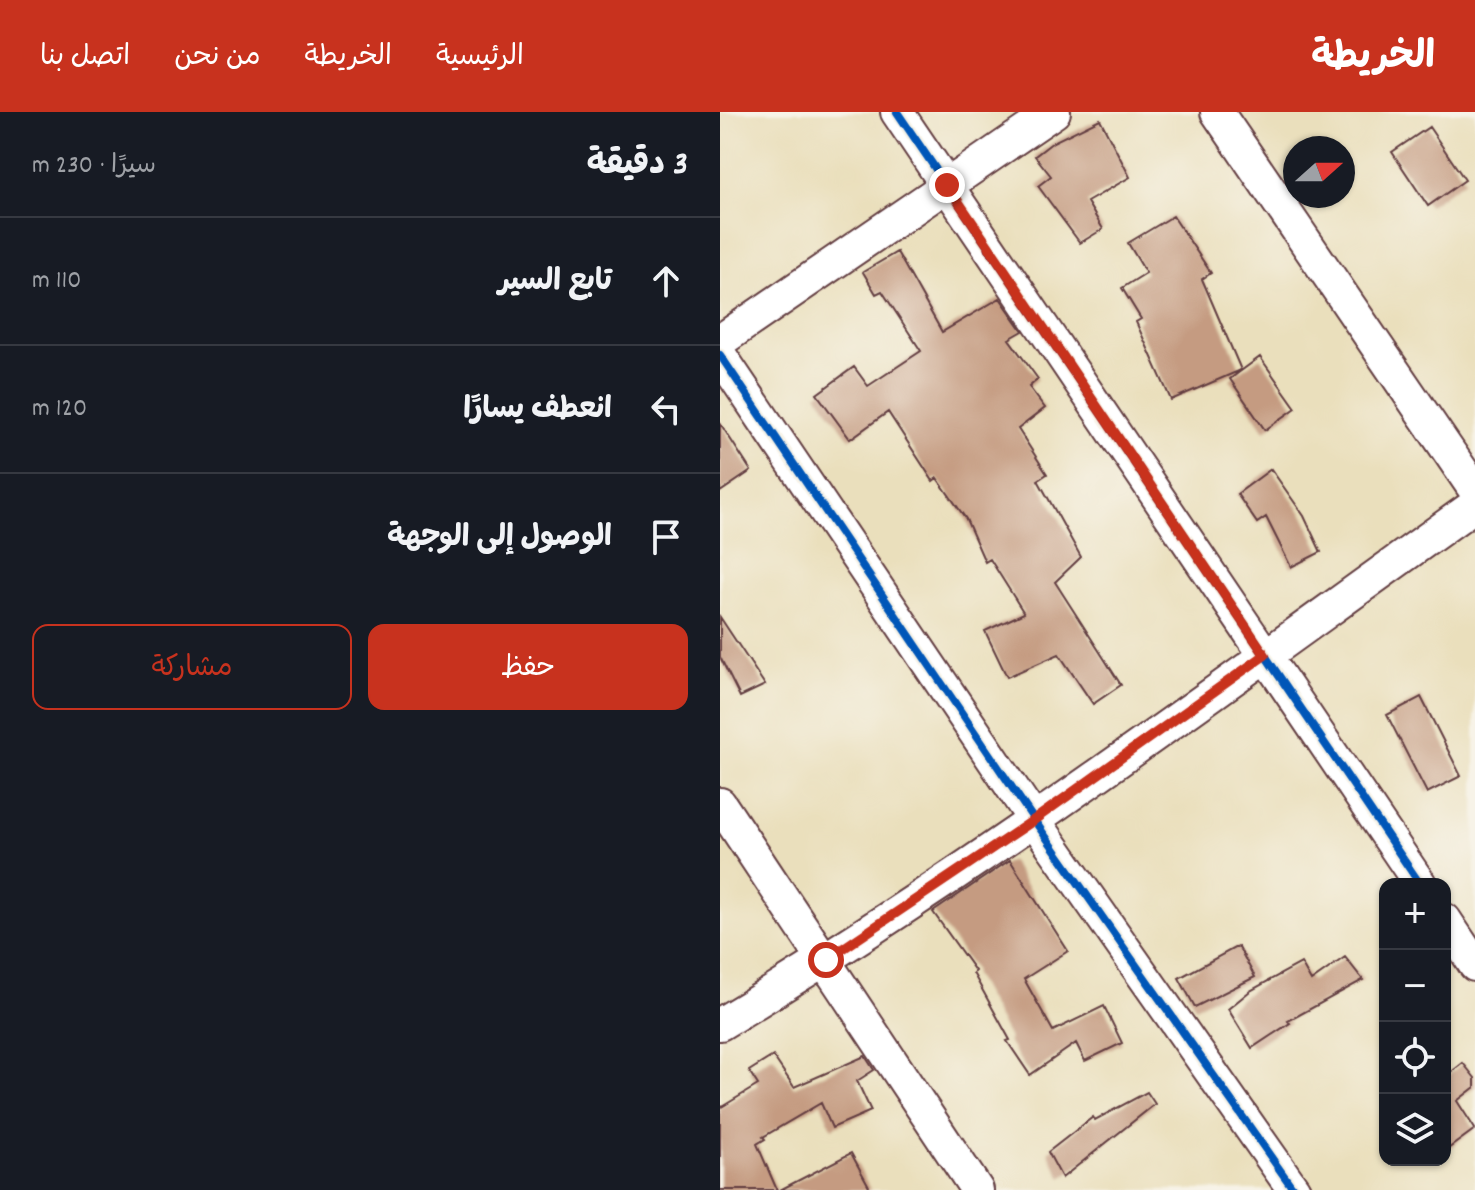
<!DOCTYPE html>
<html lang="ar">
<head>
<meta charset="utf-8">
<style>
	:root { --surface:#171b24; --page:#242831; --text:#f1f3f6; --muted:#9ea1a6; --line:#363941; --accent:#c8321e }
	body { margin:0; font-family:Dekko,"Playpen Sans Arabic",sans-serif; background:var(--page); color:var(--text); direction:rtl }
	.controls { position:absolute; right:24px; bottom:24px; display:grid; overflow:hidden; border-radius:16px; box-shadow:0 2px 6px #0004 }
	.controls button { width:72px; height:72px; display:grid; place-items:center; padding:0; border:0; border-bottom:2px solid var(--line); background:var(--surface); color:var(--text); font:40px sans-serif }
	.compass { position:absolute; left:563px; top:24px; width:72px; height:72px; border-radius:50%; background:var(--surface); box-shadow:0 2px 6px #0004; rotate:69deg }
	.stop { position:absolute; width:24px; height:24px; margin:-18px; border:6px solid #c8321e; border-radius:50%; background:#fff }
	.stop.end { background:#c8321e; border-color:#fff; box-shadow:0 2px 8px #0008 }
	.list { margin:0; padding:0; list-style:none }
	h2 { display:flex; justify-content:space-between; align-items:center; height:104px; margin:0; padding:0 32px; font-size:34px }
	h2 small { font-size:26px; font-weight:400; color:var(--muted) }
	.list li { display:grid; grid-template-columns:52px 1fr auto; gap:24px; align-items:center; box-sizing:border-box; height:128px; padding:0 32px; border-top:2px solid var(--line) }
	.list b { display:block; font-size:30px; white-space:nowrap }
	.list em { font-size:26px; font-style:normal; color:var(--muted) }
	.actions { display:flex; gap:16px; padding:24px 32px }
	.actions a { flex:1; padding:18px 0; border:2px solid var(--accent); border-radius:16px; text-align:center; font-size:28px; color:var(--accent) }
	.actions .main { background:var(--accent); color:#fff }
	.icon { flex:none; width:44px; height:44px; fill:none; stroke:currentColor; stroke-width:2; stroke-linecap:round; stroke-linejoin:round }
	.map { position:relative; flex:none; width:755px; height:1078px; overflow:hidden; direction:ltr }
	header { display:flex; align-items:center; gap:48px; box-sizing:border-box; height:112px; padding:0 40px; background:var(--accent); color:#fff }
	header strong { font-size:38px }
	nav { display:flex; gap:44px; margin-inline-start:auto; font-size:28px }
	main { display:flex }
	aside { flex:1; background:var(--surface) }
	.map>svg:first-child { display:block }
	.building { fill:#c59b81 }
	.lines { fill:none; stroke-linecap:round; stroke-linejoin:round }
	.minor-casing { stroke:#623c41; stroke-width:36 }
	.minor { stroke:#fff; stroke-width:32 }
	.cycleway-casing { stroke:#f7f3e8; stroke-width:13 }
	.cycleway { stroke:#0057b8; stroke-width:8 }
	.route { stroke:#c8321e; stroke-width:10 }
</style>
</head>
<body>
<header>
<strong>الخريطة</strong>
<nav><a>الرئيسية</a><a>الخريطة</a><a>من نحن</a><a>اتصل بنا</a></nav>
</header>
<main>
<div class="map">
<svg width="755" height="1078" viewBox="0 0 755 1078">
	<rect width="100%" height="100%" fill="#f7f3e8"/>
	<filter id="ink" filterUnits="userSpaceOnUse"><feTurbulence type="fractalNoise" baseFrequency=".0125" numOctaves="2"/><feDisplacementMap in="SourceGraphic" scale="16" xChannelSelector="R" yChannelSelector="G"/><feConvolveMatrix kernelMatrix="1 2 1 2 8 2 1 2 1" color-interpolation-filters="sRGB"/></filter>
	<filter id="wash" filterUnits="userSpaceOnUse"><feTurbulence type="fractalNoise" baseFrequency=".006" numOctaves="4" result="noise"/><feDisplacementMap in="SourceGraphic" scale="32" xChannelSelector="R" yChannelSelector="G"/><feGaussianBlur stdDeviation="1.8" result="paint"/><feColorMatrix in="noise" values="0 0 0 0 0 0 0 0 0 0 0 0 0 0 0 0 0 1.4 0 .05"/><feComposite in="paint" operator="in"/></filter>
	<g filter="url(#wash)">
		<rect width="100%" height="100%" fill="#eadfbc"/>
		<g id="blocks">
			<path class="building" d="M380 7 410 65 367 90 383 117 360 131 318 74 331 64 315 44 333 30Z
				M709 15 745 68 708 94 672 40Z
				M453 104 491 161 482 167 521 258 451 288 416 210 421 207 402 176 426 161 408 131Z
				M177 140 222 220 280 186 303 219 289 227 318 267 309 275 325 296 298 317 327 362 318 368 361 445 335 470 401 573 373 592 339 542 287 565 265 519 304 501 270 447 265 450 246 407 217 366 213 369 168 300 130 327 97 282 134 255 148 274 201 239 162 179 156 182 143 160Z
				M540 245 576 296 545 318 510 267Z
				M0 311 31 359 0 380Z
				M551 357 584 404 601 440 571 455 546 405 537 411 517 382Z
				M0 505 45 573 20 585 0 545Z
				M701 585 741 664 707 681 667 603Z
				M290 748 348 839 304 867 333 919 384 894 402 931 365 949 356 931 310 963 287 929 290 928 253 861 255 859 213 800Z
				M518 834 535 865 475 895 459 866Z
				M625 845 643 868 568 909 570 911 532 936 508 897 530 879 581 851 591 869Z
				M53 944 74 975 145 944 154 958 137 969 151 999 112 1016 101 991 43 1025 45 1027 37 1032 57 1078H0V996L38 973 29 959Z
				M743 951 755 966V975L737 989 755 1017 725 1039V965Z
				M427 980 435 992 342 1066 328 1040 373 1005 375 1008Z
				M131 1041 151 1078H60Z"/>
		</g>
	</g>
	<g filter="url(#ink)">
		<use href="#blocks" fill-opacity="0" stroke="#623c41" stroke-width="2"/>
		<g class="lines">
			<g class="minor-casing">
				<path id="minor" d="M177 0 700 772
					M497 0 755 378
					M0 229 334 0
					M0 243 314 708 574 1078
					M0 692 257 1078
					M725 808 755 853
					M0 912C262 755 507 570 755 393"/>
			</g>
			<use href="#minor" class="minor"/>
			<g class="cycleway-casing">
				<path id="cycleway" d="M177 0 700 772
					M0 243 314 708 574 1078"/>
			</g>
			<use href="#cycleway" class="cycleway"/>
		</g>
	</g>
	<g class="lines" filter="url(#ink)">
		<path class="route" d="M106 848 314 708 545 543 227 73"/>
	</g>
</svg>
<div class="controls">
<button>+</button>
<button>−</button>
<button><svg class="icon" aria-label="locate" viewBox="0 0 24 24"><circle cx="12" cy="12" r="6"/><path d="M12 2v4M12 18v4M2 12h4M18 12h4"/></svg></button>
<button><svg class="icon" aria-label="layers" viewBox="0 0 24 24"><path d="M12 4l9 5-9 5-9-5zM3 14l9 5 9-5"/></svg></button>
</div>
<svg class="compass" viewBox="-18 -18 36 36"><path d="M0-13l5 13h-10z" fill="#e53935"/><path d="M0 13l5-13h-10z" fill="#9ea1a6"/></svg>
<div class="stop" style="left:106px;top:848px"></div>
<div class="stop end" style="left:227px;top:73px"></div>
</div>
<aside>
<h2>3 دقيقة<small>سيرًا · 230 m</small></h2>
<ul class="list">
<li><svg class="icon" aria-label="ahead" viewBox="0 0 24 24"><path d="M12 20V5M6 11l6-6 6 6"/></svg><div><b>تابع السير</b></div><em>110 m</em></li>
<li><svg class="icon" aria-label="left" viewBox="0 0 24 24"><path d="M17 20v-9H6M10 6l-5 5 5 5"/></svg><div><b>انعطف يسارًا</b></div><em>120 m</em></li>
<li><svg class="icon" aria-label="arrive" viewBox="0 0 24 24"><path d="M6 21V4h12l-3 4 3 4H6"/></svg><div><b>الوصول إلى الوجهة</b></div></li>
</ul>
<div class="actions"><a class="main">حفظ</a><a>مشاركة</a></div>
</aside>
</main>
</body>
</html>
